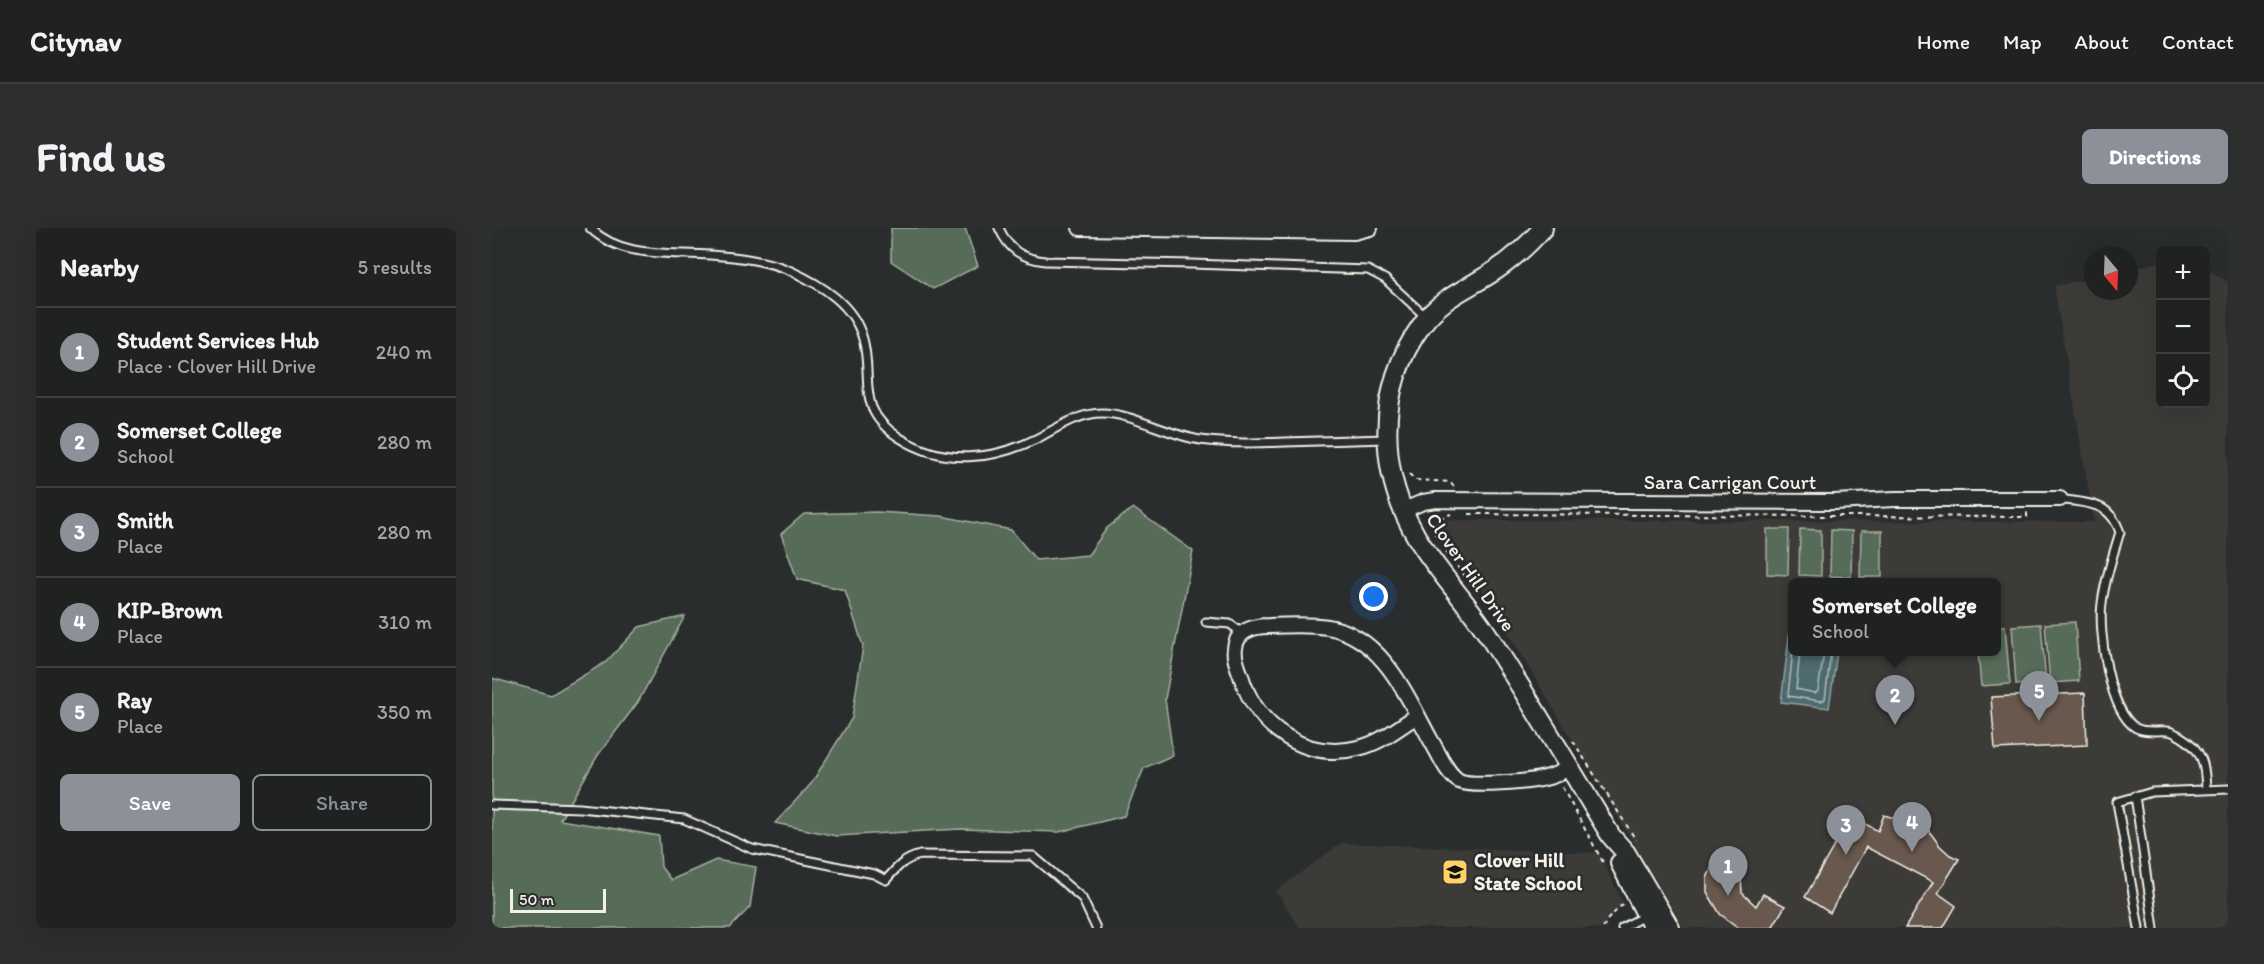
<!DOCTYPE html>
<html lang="en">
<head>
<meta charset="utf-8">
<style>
	:root { --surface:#202222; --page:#2d2f2f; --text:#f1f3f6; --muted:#a2a4a5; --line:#3d3f40; --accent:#8c9099 }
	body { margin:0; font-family:Itim,sans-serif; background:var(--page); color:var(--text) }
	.controls { position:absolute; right:18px; top:18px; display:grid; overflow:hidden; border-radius:9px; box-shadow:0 6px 24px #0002 }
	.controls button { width:54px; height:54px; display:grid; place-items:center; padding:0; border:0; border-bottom:2px solid var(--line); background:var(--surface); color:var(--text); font:30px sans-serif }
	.compass { position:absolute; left:1592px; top:18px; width:54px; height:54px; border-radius:50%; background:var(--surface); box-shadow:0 6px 24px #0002; rotate:161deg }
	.scale { position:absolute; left:18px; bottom:15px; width:96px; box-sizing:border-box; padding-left:6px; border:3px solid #f4f1e8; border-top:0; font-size:16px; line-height:21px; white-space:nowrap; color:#f4f1e8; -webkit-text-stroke:4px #2a2d2e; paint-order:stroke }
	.you { position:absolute; left:882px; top:369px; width:21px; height:21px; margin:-15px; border:4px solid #fff; border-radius:50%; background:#1a73e8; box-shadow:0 0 0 9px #1a73e833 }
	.badge { display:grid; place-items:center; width:39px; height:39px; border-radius:50%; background:var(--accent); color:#fff; font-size:20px; font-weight:700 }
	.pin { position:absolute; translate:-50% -50px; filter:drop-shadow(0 2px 3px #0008) }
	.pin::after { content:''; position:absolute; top:32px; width:21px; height:18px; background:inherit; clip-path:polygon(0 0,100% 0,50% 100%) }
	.popup { position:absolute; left:1296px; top:350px; width:213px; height:78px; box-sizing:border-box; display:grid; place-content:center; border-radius:9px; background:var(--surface); filter:drop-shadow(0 2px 4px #0005); font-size:20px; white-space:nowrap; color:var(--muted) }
	.popup b { font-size:22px; color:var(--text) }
	.popup::after { content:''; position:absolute; left:50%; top:100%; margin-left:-12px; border:12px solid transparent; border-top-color:var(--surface) }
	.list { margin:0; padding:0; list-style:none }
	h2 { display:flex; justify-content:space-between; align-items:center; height:78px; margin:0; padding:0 24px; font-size:26px }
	h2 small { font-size:20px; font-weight:400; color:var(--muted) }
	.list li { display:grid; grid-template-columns:39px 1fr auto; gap:18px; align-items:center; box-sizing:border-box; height:90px; padding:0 24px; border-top:2px solid var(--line) }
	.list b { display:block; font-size:22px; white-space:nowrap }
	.list p { margin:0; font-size:20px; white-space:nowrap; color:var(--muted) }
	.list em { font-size:20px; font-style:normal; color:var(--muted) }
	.actions { display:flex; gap:12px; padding:18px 24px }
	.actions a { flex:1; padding:14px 0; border:2px solid var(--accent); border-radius:9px; text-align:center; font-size:21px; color:var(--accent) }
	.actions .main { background:var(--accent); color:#fff }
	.icon { flex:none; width:33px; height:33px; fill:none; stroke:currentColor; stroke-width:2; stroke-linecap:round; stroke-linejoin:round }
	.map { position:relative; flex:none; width:1736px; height:700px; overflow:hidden; border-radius:9px }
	header { display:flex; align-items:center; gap:36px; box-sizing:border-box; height:84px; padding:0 30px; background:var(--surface); border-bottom:2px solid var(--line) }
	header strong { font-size:28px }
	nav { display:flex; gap:33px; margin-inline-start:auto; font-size:21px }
	.intro { display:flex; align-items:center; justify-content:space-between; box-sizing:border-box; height:144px; padding:0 36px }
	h1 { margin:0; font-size:42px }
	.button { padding:15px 27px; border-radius:9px; background:var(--accent); color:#fff; font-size:21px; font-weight:700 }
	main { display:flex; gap:36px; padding:0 36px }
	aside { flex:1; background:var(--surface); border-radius:9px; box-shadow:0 6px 24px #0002 }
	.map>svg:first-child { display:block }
	.built { fill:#3c3a38; fill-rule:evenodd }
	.green { fill:#576c58; stroke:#a6aea0; stroke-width:1.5 }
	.water { fill:#4d6b70; stroke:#90a1a0; stroke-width:1.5 }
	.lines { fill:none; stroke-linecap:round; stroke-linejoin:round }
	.shore { stroke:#b1bbb8; stroke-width:1.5 }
	.building { fill:#67584e; stroke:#f4f1e8; stroke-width:1.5 }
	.service-casing { stroke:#f4f1e8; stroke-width:11 }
	.minor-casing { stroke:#f4f1e8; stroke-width:18 }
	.tertiary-casing { stroke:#f4f1e8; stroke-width:22 }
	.path { stroke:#f4f1e8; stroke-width:2; stroke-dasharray:4.5 4.5; stroke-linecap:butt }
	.service { stroke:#2a2d2e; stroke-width:7 }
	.minor { stroke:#2a2d2e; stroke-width:14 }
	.tertiary { stroke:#2a2d2e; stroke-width:18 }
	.labels { text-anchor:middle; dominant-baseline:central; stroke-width:5; stroke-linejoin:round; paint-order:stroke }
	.street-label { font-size:20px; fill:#f4f1e8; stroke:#2a2d2e }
	.poi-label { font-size:20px; font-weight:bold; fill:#f4f1e8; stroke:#2a2d2e; text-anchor:start }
</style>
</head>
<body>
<header>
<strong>Citynav</strong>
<nav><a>Home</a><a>Map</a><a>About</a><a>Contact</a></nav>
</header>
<div class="intro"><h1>Find us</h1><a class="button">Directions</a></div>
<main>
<aside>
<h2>Nearby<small>5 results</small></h2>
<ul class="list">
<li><span class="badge">1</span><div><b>Student Services Hub</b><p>Place · Clover Hill Drive</p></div><em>240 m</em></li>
<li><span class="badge">2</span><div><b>Somerset College</b><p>School</p></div><em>280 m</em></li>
<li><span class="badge">3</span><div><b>Smith</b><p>Place</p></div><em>280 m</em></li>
<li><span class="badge">4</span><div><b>KIP-Brown</b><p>Place</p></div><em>310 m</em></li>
<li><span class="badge">5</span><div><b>Ray</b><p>Place</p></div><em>350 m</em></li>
</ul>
<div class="actions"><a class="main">Save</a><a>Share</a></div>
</aside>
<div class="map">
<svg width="1736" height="700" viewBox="0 0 1736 700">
	<rect width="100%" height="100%" fill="#2a2d2e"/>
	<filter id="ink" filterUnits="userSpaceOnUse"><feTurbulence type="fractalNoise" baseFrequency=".0167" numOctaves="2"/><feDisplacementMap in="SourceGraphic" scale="12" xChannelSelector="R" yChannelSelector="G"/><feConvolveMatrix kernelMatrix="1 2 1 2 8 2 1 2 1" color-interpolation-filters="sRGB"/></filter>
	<g filter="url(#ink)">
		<path class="built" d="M1668 34V176H1714V40L1736 54V700H1192L949 292 1602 294 1562 58 1601 50V63H1637V41ZM1301 354H1505V424H1301Z
			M849 615 1107 625 1131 675 1108 700H808L784 663Z"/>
		<path class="green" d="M399 0H473L486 38 441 61 399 33Z
			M641 280 701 323 673 471 681 527 652 540 632 588 567 604 468 601 344 608 283 595 319 556 360 490 371 418 353 362 305 351 289 306 312 286 385 284 449 288 519 302 544 332 596 327 615 300Z
			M1275 301H1297L1296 347 1275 346Z
			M1308 301 1329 302V348L1307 347Z
			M1339 302 1360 303 1359 349 1338 348Z
			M1369 303H1390V349H1368Z
			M193 388 146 474 106 527 68 592 167 608 169 639 179 652 224 632 264 639 258 679 238 700H0V450L59 467 114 434 147 399Z
			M1583 394 1587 453 1558 455 1553 396Z
			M1549 396 1554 455 1524 457 1520 398Z
			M1505 398H1513L1518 456 1489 458 1486 424H1505Z"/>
		<path class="water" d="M1301 377V424H1345L1337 480 1289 474Z"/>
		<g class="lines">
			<path class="shore" d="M1301 422 1296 468 1329 473 1333 471 1339 424
				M1308 424 1304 461 1323 465 1326 463 1332 424"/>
		</g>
		<path class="building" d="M1593 465 1595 517 1503 521 1499 469Z
			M1392 587 1434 599 1448 618 1458 627 1467 631 1446 665 1464 678 1451 700H1413L1441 654 1374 619 1338 685 1313 669 1359 588 1386 603Z
			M1221 637 1249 649 1250 665 1264 678 1271 666 1293 678 1280 700H1247L1228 686 1215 664V650Z"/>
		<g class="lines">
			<g class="service-casing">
				<path id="service" d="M98 0C130 31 177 24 218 27 245 29 274 32 299 43 330 57 362 77 371 111 382 151 362 181 408 210 452 238 502 232 546 210 565 200 587 185 610 185 639 185 678 208 709 212 737 216 765 215 793 214 827 213 861 212 895 211
					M507 0C517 22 529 30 553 33L700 36 876 42 893 51 935 90
					M1568 271C1597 276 1617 273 1628 304 1621 327 1613 351 1610 375 1606 403 1617 484 1644 500 1653 505 1665 502 1675 503 1680 503 1684 506 1688 508 1711 522 1713 536 1714 561
					M714 394 738 396 750 405
					M1643 568 1662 700
					M0 577 88 580 192 591 260 621 382 646 394 652C405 639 412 631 428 627L541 628 590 670 604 700
					M1130 700 1154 687
					M1647 700 1625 574 1660 564 1736 561"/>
			</g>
			<g class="minor-casing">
				<path id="minor" d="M588 0 862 4 878 0
					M910 283 931 274 944 272 1342 274 1403 271H1568
					M925 488C905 500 889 515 866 520 814 533 766 500 750 451 747 441 741 430 743 420 745 402 762 398 777 398 796 397 817 396 836 399 893 409 916 472 941 516 948 528 955 546 967 553 980 559 1038 554 1053 550 1062 548 1070 544 1078 539"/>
			</g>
			<g class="tertiary-casing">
				<path id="tertiary" d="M1051 0C1037 16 1022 30 1004 42 976 61 949 69 929 98 884 161 886 243 924 308 945 344 976 375 998 410 1040 476 1079 542 1119 608L1134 625 1178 700
					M1128 635 1161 700"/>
			</g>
			<path class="path" d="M917 246 924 252 958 254 962 259
				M977 286 1535 289V283
				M943 307V299L948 290 959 286
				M954 324 984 362
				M1081 513 1144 612
				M1070 559 1112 636
				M1111 700 1115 692 1132 675"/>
			<use href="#service" class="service"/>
			<use href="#minor" class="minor"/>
			<use href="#tertiary" class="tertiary"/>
		</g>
	</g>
	<defs>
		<g id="school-square" transform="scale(1.35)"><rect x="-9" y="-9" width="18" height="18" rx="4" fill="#ffd166" stroke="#2a2d2e"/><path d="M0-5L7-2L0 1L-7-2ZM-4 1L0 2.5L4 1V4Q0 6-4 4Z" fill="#111"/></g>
	</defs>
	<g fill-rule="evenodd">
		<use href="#school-square" x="963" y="644"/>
	</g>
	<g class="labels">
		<g class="street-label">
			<text x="1238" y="254">Sara Carrigan Court</text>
			<text transform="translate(979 344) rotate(55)">Clover Hill Drive</text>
		</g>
		<g class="poi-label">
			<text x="982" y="632">Clover Hill<tspan x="982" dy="23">State School</tspan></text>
		</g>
	</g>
</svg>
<div class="controls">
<button>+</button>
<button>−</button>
<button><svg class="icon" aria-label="locate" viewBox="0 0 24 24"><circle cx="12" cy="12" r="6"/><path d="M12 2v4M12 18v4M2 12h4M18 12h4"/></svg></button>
</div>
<svg class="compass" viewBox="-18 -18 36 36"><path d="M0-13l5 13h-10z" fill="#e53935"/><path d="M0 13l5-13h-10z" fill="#a2a4a5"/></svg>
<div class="scale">50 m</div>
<div class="you"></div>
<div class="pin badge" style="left:1236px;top:668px">1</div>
<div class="pin badge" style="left:1403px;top:497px">2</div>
<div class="popup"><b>Somerset College</b>School</div>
<div class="pin badge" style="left:1354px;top:627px">3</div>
<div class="pin badge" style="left:1420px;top:624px">4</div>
<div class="pin badge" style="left:1547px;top:493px">5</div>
</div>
</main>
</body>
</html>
